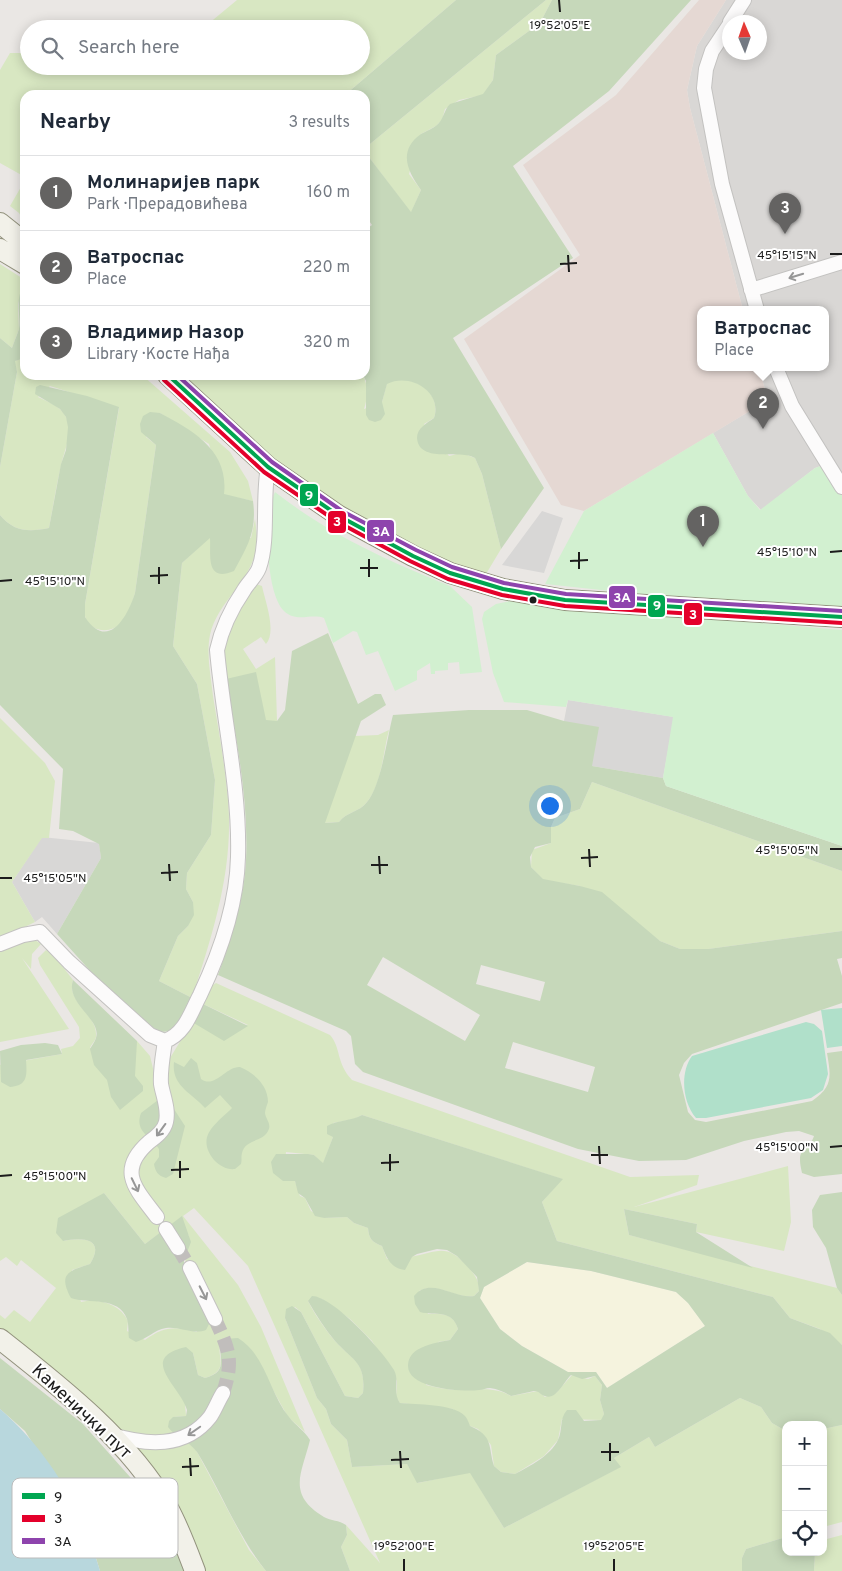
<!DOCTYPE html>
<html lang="en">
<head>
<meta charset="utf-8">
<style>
	:root { --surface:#fff; --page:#f2f2f3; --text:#1f2937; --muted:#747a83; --line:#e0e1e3; --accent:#646362 }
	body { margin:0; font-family:Overpass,sans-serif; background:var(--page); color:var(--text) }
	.controls { position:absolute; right:15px; bottom:15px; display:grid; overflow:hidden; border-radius:10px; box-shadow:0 2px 12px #0003 }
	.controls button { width:45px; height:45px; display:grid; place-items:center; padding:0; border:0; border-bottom:1px solid var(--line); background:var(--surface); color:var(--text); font:25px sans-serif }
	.compass { position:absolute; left:722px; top:15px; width:45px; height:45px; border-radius:50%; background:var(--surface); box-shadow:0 2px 12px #0003; rotate:358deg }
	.you { position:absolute; left:549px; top:805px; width:18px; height:18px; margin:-12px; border:4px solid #fff; border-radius:50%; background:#1a73e8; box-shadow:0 0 0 8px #1a73e833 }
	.badge { display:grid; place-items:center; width:32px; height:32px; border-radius:50%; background:var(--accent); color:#fff; font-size:16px; font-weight:700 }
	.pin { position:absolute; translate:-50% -41px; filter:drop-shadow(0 1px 2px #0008) }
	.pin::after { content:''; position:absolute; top:26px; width:18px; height:15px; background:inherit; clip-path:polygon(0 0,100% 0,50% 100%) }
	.popup { position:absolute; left:697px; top:306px; width:132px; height:65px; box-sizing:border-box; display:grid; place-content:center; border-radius:10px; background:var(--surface); filter:drop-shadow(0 1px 4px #0005); font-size:16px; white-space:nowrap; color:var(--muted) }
	.popup b { font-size:19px; color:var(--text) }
	.popup::after { content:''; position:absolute; left:50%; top:100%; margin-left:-10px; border:10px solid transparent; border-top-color:var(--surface) }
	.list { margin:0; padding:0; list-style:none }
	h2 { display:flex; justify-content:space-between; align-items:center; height:65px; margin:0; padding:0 20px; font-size:21px }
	h2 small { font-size:16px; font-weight:400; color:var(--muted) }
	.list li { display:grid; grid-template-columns:32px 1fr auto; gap:15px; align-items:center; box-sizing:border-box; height:75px; padding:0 20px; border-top:1px solid var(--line) }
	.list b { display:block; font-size:19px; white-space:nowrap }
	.list p { margin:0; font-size:16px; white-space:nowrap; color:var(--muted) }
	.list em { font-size:16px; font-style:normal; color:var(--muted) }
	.icon { flex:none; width:28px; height:28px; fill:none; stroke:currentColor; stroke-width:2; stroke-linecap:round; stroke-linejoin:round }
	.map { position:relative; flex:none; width:842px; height:1571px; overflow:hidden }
	.search { position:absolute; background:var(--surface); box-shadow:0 2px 12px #0003; left:20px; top:20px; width:350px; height:55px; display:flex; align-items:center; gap:12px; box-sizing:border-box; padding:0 18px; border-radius:28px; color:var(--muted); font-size:19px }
	.panel { position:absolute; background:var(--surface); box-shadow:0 2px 12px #0003; left:20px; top:90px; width:350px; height:290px; border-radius:15px }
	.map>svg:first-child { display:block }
	.residential { fill:#d9d7d5; fill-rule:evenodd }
	.education { fill:#f5f3de }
	.religious { fill:#d8d7d6 }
	.military { fill:#e5d8d3 }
	.grass { fill:#d8e7c2; fill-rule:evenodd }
	.forest { fill:#c6d8ba; fill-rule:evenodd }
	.park { fill:#d2f0d0 }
	.pitch { fill:#b0e0ca }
	.water { fill:#b8d7dd }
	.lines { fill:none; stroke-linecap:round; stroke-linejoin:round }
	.street-tunnel { stroke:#c1bebc; stroke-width:14; stroke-dasharray:14 7; stroke-linecap:butt }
	.street-casing { stroke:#c3c2c0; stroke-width:16 }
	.secondary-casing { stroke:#92927d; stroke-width:22 }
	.street { stroke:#fcfbfb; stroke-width:14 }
	.secondary { stroke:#f2f1e9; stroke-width:20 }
	.bus-1-casing { stroke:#fff; stroke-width:8 }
	.bus-2-casing { stroke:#fff; stroke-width:8 }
	.bus-3-casing { stroke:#fff; stroke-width:8 }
	.bus-1 { stroke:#00a651; stroke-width:4 }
	.bus-2 { stroke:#e4002b; stroke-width:4 }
	.bus-3 { stroke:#8e44ad; stroke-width:4 }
	.oneway { stroke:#979797 }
	.ticks { fill:none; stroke:#1c1c1c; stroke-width:2 }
	.bus-dot { fill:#1c1c1c; stroke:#fff; stroke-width:2 }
	.labels { text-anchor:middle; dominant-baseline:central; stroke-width:4; stroke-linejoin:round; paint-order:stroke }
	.street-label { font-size:18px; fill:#1c1c1c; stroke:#fff }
	.key { fill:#fff; stroke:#bbb; stroke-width:1 }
	.key-label { font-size:14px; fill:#1c1c1c }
	.ticks-label { font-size:12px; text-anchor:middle; fill:#1c1c1c; stroke:#fff; stroke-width:4; stroke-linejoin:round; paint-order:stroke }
	.line-badge { stroke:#fff; stroke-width:2 }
	.badge-label { font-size:14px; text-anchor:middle; font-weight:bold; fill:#fff }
</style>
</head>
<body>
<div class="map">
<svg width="842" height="1571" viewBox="0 0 842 1571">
	<rect width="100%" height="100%" fill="#eae7e4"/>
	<path class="residential" d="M726 0H842V487L826 464 815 468 761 510 748 496 713 433 768 400 759 368H826V310H743L690 108 687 90 697 46ZM730 22H760V52H730Z"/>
	<path class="education" d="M527 1262 591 1271 676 1292 688 1303 705 1326 607 1388 596 1372H568L522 1346 500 1329 480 1298 484 1287Z"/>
	<path class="religious" d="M542 511 563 518 544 573 502 565Z
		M568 700 674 717 663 778 592 766 564 721Z
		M42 837 99 843 101 858 57 934 42 917 35 922 12 882Z"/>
	<path class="military" d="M699 0H726L697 46 687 90 690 108 743 310H700V368H759L768 400 584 511 561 505 464 339 580 255 523 165 616 95Z"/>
	<path class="grass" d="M237 0H456L345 95H25V177L0 163V70L10 53H29V66H361V29H202Z
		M546 0H552L540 23 496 55 493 80 483 95 459 100 445 109 442 120 436 126 421 134 409 174 421 190 411 213 365 152V148Z
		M25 180V224L19 213 10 206Z
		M0 264 25 280 18 304 19 329 12 348 0 338Z
		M25 358V375H142L230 452 248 481 253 501 224 495 209 444 160 413 146 437 156 445 135 593C132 603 130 614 122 622 113 633 93 634 86 619 84 615 85 609 85 604L119 408 50 386 38 397C48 402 61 406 66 417 74 433 64 450 61 466 56 487 53 507 49 528 29 532 14 532 0 515V467L17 372 14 361Z
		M176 375H363C368 385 368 398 364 409L382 402 387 383C410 372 443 391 434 418L424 424 449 456 462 453 475 458 482 474 501 549 486 574 452 565 381 533 274 462Z
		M255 519C256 528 258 539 256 549 251 582 217 602 210 635 206 655 211 676 213 696 218 727 224 759 227 790 236 863 214 930 192 998L159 981 178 936 188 926 193 902 186 889 187 873 211 835 215 780 197 684 173 646 182 563 210 537 251 538Z
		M256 584 262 586C265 601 277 631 266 644L261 637 243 649 256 669 275 657 277 721H266L226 679 222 656 225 631Z
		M0 718 45 763 55 781 49 838H42L12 882 35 922 0 939Z
		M389 730C383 752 382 784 367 802 360 812 346 812 339 822L324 823 355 736 378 735Z
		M592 782 842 871V931L708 949H680L660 941 580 886 543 880 531 867 532 850 551 843V827L555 818 580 809Z
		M35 940 41 944 32 954 31 969 22 958 69 1029 0 1042V947L12 942Z
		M46 950 53 954 73 980C66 1002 96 1014 96 1034 97 1040 92 1043 90 1048L137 1041 150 1056 156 1081 192 1022 248 1025 201 1003 213 985 216 983 330 1035C341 1047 336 1063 352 1080L630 1177 699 1175 697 1185 634 1207 788 1166 791 1222 784 1251 696 1232 697 1224 624 1209 629 1235 837 1288 842 1295V1345L820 1329 790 1318 773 1297 557 1241 542 1202 562 1179 362 1115 354 1119 333 1123V1137L323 1164 314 1155 286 1152 283 1181H295L300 1196 305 1198 311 1211 324 1218 347 1217 354 1223 368 1228C369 1239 372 1242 382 1246L387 1259C394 1258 402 1258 410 1257 438 1252 446 1242 468 1267 475 1275 479 1280 479 1291L474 1296C454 1299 439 1282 419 1291L428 1314C443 1313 454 1314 458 1329L450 1340 438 1342 426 1385C435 1387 444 1389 454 1390 476 1391 491 1385 511 1396L538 1391 545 1397 557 1392 572 1375 588 1379 595 1376 602 1385 600 1400 604 1414 602 1420 562 1419 558 1440 544 1456 515 1474 501 1472 494 1466 491 1445 478 1429 470 1426 453 1409 400 1403 396 1397 397 1381 372 1341 350 1319 322 1299 308 1301C315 1315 325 1329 335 1341 353 1361 366 1361 363 1393L358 1398 345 1396 301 1312 295 1307 285 1318 317 1398 326 1409 331 1424 347 1440 352 1467 407 1464 418 1483 470 1472 504 1528 620 1467 614 1458 649 1437 655 1447 740 1398 761 1407 772 1423 786 1431V1537L746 1549 742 1558V1571H350L341 1547 347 1535 346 1525 380 1563 248 1266 194 1208 183 1216 238 1285 261 1327 305 1432 288 1417 264 1374 224 1339C211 1353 234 1369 205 1378L198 1375 193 1353 185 1403 186 1416 174 1417 187 1441 196 1450 249 1550 266 1571H204L174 1506 0 1331V1315L5 1319 14 1310 30 1322 56 1288 21 1260 17 1266 6 1257 0 1261V1065L62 1054 61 1049 73 1046 80 1038 79 1027 40 965 38 958ZM104 1193 145 1244 179 1219 189 1236 184 1271 192 1286 197 1332C175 1326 164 1326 145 1340L127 1331 128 1321C120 1304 99 1298 81 1302L72 1270 90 1264C106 1238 82 1237 63 1241Z
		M842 1425V1522L823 1527V1429Z
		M842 1535V1571H814L815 1552H823V1540Z"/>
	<path class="forest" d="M456 0H546L365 148V95H345Z
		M552 0H691L609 91 513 166 573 258 453 338 544 488 501 549 482 474 475 458C461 449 419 464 417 438 417 428 427 423 434 418 443 392 410 372 387 384L382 402 385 414 381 420 375 422 369 420 366 415V381L363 375 365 230 372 225 365 215V152L411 212 421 190C408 172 397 151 421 134 426 131 433 129 438 124 444 118 444 110 450 104L483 94 493 80 496 55 540 23Z
		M25 286V358L15 361 17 372 0 467V338L12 348C14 342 17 335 19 329 21 315 14 296 25 286Z
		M40 385 87 396 119 407 85 604V617C108 652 128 616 135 593L156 445 141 432 140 424 143 416 150 412 160 413C194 431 229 451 224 494L253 501C257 531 248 545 234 571 205 583 211 555 210 538L182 563 173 646 197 684 215 780 211 835 187 873 186 889 193 902 194 915 188 926 178 936 159 981 192 998 173 1031 160 1032 137 1017 111 994 57 934 101 858 99 844 73 831 59 829 63 769 0 705V515C14 532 29 532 49 528L61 464 66 450 68 427 66 417 60 409 35 394 36 387Z
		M328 633 358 704 375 694H381L386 705 361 721 325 823 339 822C346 812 360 812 367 802 381 786 387 738 393 715L469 710H527L564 721 599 727 592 766 663 778 666 786 842 846V871L592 782 580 809 555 818 551 827V843L535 847 530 857 531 867 543 879 580 886 602 892 660 941 680 949H708L842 931V958L837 959 842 976V1003L692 1054 684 1063 679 1075 688 1112 695 1120 706 1122 812 1101C833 1086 831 1077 827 1053L842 1051V1174L814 1177 802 1173C795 1144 808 1154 814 1136L799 1131 786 1132 744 1141 686 1160 639 1161 578 1149 363 1072 355 1064 351 1036 346 1031 218 975C231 938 244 900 246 861 249 800 236 739 226 679L256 672 266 720 277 721 285 710 292 651ZM383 957 480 1015 465 1041 367 985ZM481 965 545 982 540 1001 476 984ZM513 1042 595 1067 588 1092 505 1068Z
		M73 980 137 1041 135 1076 143 1086V1091L120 1110 111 1097 107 1080 94 1065 90 1049C92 1045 95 1042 96 1038 102 1019 65 1004 73 980Z
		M201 1003 248 1026 224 1041 192 1022Z
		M45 1043 58 1045 62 1054 26 1060C27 1075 28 1086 10 1087L1 1082 0 1051 21 1045Z
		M191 1058 197 1063 201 1079C215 1089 226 1066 240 1067 254 1073 268 1085 268 1102 267 1105 265 1110 265 1113 266 1120 272 1124 268 1131 263 1142 245 1139 242 1153 241 1156 242 1160 241 1164L235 1169C227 1170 220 1166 214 1160 195 1136 216 1124 232 1108L220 1095 205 1108C192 1093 171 1086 174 1062L184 1067Z
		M158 1100 172 1106 185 1126 173 1174 166 1178C158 1176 155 1171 154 1164L159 1157V1149C151 1136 134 1132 141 1113Z
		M362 1115 563 1179 542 1202 557 1241 773 1297 790 1318 830 1333 842 1345V1425L823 1429V1425H786V1431L772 1423 761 1407 740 1398 655 1447 649 1437 614 1458 621 1467 504 1528 470 1473 417 1483 407 1464 352 1467 347 1440 331 1424 326 1409 317 1398 285 1318 286 1309 292 1306 301 1312 345 1396 358 1398 363 1393C366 1362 353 1361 335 1341 325 1329 316 1315 308 1301L312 1296C333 1296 383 1351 394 1370 400 1381 392 1392 400 1403 416 1405 453 1403 465 1416 467 1418 469 1423 470 1426 494 1436 488 1447 494 1466L501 1472 515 1474C530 1466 550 1456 558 1440 563 1430 559 1419 567 1410H576L584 1421 601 1420 604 1414 600 1400 602 1385 595 1376 582 1379 571 1375C565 1380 556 1401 545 1396 540 1395 540 1391 534 1391L511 1396C504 1392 498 1389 490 1388 486 1388 483 1390 479 1390 463 1392 408 1389 408 1366 408 1359 411 1354 417 1350 427 1344 439 1342 450 1340L458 1329C452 1309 436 1316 420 1312L415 1304 414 1296C430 1276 454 1299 474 1296L479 1291 477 1277 457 1256 447 1250 437 1249 417 1254 412 1257 405 1270C391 1268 387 1259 382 1246 372 1242 369 1239 368 1228L354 1223 347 1217 324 1218 315 1216 305 1198 298 1193 295 1181H283L273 1173 271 1162 276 1154H308L314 1155 323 1163 333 1137 327 1134V1126C338 1120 351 1121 362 1115ZM527 1262 591 1271 676 1292 688 1303 705 1326 607 1388 596 1372H568L522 1346 500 1329 480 1298 484 1287Z
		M842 1192V1295L837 1288 826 1248 813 1227 812 1210 820 1195Z
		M104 1193 145 1244 182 1216 191 1242 184 1260V1271L211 1320 206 1330C193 1335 179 1326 166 1328 154 1330 147 1339 136 1342L129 1338C128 1332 129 1325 127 1319 119 1296 88 1304 71 1298 58 1274 68 1271 90 1264 106 1238 82 1237 63 1241L56 1233 58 1218Z
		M624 1209 697 1224 696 1232 753 1268 629 1235Z
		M238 1338C266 1355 269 1393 289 1417 296 1426 304 1430 310 1440 302 1473 286 1494 324 1517 331 1521 339 1520 346 1525L347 1535 341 1547 350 1571H266C237 1535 221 1491 197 1452 189 1441 175 1437 168 1427L169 1421 173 1417 186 1416 187 1410C180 1386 137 1358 186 1347L193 1353 198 1375 205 1378C229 1371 218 1360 221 1342L224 1339Z
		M0 1358 83 1424 146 1495 161 1514 185 1571H100L88 1532 25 1431 0 1409Z
		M786 1537V1552H815L814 1571H742V1558L746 1549Z"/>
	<path class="park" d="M713 433 748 496 760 510 815 468 826 464 842 487V609L695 600 545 584 584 511Z
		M275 492C330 535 386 560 450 586L472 607 482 672 460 674 459 662 448 663V670L435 671V674H431L430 663 417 671V680L395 691 378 651 366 655 357 632 353 631 333 643 324 618C312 613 296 623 284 611 265 592 264 515 275 492Z
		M510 601 842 630V846L666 786 663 778 673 717 568 700 566 707 504 702 493 673 482 619 484 612 496 604Z"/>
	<path class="pitch" d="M842 1008V1046L827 1048 821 1010Z
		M806 1022 814 1024 822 1031 828 1074 823 1090 811 1098 706 1118H696C682 1102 680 1072 692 1056Z"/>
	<path class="water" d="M0 1409C50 1453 81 1507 100 1571H0Z"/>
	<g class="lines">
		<path class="street-tunnel" d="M178 1248 190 1268
			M215 1319C229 1350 234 1360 223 1393"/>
		<g class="street-casing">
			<path id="street" d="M730 22 744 0
				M730 24 712 51 706 69 704 88 722 184 757 310
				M751 290 842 262
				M776 368 792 406 842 487
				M0 944 23 935 40 932 69 962 150 1035 165 1041C185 1034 191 1012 200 995 220 953 237 904 238 857 240 787 223 719 217 650 222 627 231 609 244 590 248 583 256 576 259 568 269 540 262 498 268 467
				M157 1217C136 1189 116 1171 149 1142 156 1137 164 1131 166 1122 169 1109 163 1096 161 1084 160 1070 163 1055 165 1041
				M166 1229 178 1248
				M190 1268 215 1319
				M112 1435C146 1445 185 1449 210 1417 215 1410 218 1401 223 1393"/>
		</g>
		<g class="secondary-casing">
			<path id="secondary" d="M0 223 25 243
				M0 249 25 264
				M168 375 268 467 339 516 413 556 450 573 503 589 565 600 842 617
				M0 1339C61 1387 129 1440 168 1508 179 1528 187 1550 195 1571"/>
		</g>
		<use href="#street" class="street"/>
		<use href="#secondary" class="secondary"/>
		<g class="bus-1-casing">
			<path id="bus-1" d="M168 375 268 467 339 516 413 556 450 573 503 589 565 600 842 617"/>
		</g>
		<g class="bus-2-casing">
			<path id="bus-2" d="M164 380 264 472 336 521 410 561 448 579 502 595 565 606 842 623"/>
		</g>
		<g class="bus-3-casing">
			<path id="bus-3" d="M177 375 272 462 342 511 416 550 452 567 504 583 566 594 842 611"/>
		</g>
		<use href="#bus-1" class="bus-1"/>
		<use href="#bus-2" class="bus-2"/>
		<use href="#bus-3" class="bus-3"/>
	</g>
	<defs><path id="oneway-shaft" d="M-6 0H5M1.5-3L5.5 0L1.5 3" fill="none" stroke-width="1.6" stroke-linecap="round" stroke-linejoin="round" transform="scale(1.25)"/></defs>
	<g class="oneway">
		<use href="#oneway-shaft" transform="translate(796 276) rotate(163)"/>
		<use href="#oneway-shaft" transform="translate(161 1130) rotate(126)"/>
		<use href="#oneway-shaft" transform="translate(135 1185) rotate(64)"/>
		<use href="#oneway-shaft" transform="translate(203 1293) rotate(63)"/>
		<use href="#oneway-shaft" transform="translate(194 1431) rotate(145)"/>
	</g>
	<path class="ticks" d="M559 0 560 12M830 254H842M568 255 569 272M560 264 577 263M579 552V569M830 552 842 551M369 559V577M570 561 588 560M159 567V584M360 568H378M150 576 168 575M0 581 12 580M589 849 590 867M830 849H842M379 856 380 874M581 858 598 857M169 864 170 881M371 865H388M161 873 178 872M0 878H12M599 1146 600 1164M830 1147 842 1146M390 1154V1171M591 1155H608M180 1161V1178M381 1163 399 1162M171 1170 189 1169M0 1176 12 1175M610 1443V1461M400 1451 401 1468M601 1452H619M190 1458 191 1476M391 1460 409 1459M182 1467 199 1466M404 1559V1571M614 1559V1571"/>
	<circle class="bus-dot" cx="533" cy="600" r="4.5"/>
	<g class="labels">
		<g class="street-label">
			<text transform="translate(81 1412) rotate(43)">Каменички пут</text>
		</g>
	</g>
	<rect x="12" y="1478" width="166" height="80" rx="8" class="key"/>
	<rect x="22" y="1493" width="23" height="6" fill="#00a651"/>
	<rect x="22" y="1515" width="23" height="7" fill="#e4002b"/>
	<rect x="22" y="1538" width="23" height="6" fill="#8e44ad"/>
	<g class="key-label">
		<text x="54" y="1501">9</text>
		<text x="54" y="1523">3</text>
		<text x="54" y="1546">3A</text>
	</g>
	<g class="ticks-label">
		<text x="560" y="29">19°52'05"E</text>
		<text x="787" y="259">45°15'15"N</text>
		<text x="787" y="556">45°15'10"N</text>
		<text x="55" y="585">45°15'10"N</text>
		<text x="787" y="854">45°15'05"N</text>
		<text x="55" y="882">45°15'05"N</text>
		<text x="787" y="1151">45°15'00"N</text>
		<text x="55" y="1180">45°15'00"N</text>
		<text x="404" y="1550">19°52'00"E</text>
		<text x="614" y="1550">19°52'05"E</text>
	</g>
	<g class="line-badge">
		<rect x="299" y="483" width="20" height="24" rx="5" fill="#00a651"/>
		<rect x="327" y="510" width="20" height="24" rx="5" fill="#e4002b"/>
		<rect x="366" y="519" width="29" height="24" rx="5" fill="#8e44ad"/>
		<rect x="608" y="585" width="28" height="24" rx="5" fill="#8e44ad"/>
		<rect x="647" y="594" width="19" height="24" rx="5" fill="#00a651"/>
		<rect x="683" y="602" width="20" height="24" rx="5" fill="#e4002b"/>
	</g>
	<g class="badge-label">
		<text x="309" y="500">9</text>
		<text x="337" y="526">3</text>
		<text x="381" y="536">3A</text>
		<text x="622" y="602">3A</text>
		<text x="657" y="610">9</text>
		<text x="693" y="619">3</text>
	</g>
</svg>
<div class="controls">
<button>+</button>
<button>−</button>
<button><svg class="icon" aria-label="locate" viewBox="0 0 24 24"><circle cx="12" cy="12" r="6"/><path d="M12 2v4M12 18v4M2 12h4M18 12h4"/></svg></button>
</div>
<svg class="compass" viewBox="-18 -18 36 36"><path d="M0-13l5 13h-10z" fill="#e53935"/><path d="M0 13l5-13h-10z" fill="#747a83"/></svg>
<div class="you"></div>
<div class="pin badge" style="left:703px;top:547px">1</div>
<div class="pin badge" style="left:763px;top:429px">2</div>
<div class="popup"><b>Ватроспас</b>Place</div>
<div class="pin badge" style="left:785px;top:234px">3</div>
<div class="search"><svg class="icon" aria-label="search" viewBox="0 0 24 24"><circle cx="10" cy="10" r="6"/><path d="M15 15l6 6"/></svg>Search here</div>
<section class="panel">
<h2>Nearby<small>3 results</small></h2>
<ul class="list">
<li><span class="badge">1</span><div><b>Молинаријев парк</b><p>Park · Прерадовићева</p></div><em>160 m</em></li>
<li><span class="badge">2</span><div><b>Ватроспас</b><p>Place</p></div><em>220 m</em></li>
<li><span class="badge">3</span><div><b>Владимир Назор</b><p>Library · Косте Нађа</p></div><em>320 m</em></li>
</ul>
</section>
</div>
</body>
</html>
